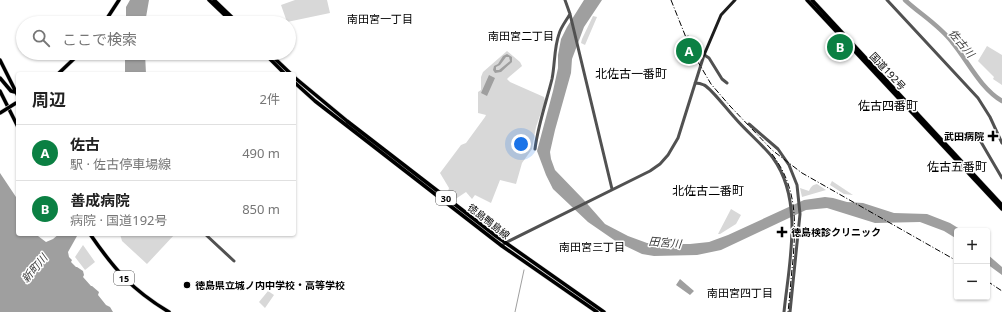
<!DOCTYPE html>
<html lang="ja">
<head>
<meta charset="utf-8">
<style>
	:root { --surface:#fff; --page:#f2f2f2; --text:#222; --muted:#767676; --line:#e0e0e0; --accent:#0b8043 }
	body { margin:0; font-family:"Noto Sans","Noto Sans JP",sans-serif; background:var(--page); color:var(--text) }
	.controls { position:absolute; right:12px; bottom:12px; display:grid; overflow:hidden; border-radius:4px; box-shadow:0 1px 3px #0004 }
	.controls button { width:36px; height:36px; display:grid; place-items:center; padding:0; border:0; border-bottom:1px solid var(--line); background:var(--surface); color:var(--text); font:20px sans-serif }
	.you { position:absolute; left:521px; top:144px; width:14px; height:14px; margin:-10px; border:3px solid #fff; border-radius:50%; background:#1a73e8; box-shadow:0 0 0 6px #1a73e833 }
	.badge { display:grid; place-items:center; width:26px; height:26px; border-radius:50%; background:var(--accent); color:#fff; font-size:13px; font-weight:700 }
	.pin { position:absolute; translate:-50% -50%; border:2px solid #fff; box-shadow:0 1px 4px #0006 }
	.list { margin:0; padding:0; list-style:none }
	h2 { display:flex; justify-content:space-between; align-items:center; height:52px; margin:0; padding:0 16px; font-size:17px }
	h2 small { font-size:13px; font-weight:400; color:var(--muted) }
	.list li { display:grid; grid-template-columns:26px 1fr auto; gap:12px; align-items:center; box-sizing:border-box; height:56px; padding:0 16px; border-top:1px solid var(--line) }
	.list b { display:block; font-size:15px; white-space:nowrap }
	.list p { margin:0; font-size:13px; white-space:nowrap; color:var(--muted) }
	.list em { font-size:13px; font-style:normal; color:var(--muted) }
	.icon { flex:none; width:22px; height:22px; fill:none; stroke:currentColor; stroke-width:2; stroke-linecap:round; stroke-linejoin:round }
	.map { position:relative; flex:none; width:1002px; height:312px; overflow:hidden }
	.search { position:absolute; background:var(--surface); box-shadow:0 1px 3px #0004; left:16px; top:16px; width:280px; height:44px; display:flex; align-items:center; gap:10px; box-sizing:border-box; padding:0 14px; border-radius:22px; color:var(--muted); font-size:15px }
	.panel { position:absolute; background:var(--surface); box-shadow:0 1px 3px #0004; left:16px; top:72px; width:280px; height:164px; border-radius:4px }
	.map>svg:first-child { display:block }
	.green { fill:#d8d8d8 }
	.water { fill:#9f9f9f; fill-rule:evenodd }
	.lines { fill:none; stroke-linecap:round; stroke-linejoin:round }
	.stream { stroke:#9f9f9f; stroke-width:1 }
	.river { stroke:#9f9f9f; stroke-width:4.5 }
	.primary-casing { stroke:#dbdbdb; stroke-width:4.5 }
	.trunk-casing { stroke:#dbdbdb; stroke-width:4.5 }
	.tertiary { stroke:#515151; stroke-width:3 }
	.secondary { stroke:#1e1e1e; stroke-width:3 }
	.primary { stroke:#000; stroke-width:3.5 }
	.trunk { stroke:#000; stroke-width:3.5 }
	.rail { stroke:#000; stroke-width:1; stroke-dasharray:6 2 1 2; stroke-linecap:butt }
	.primary-bridge-casing { stroke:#dbdbdb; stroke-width:4.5; stroke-linecap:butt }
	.primary-bridge { stroke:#000; stroke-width:3.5 }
	.poi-dot { fill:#000; stroke:#fff; stroke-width:1.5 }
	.labels { text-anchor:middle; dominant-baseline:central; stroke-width:3; stroke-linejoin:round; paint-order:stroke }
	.shield { fill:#fff; stroke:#4c4c4c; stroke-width:1 }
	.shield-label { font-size:9px; font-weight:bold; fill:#000 }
	.street-label { font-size:10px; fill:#000; stroke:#fff }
	.poi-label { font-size:10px; font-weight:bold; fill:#000; stroke:#fff; text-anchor:start }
	.neighbourhood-label { font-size:11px; fill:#000; stroke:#fff }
	.water-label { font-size:11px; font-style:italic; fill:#404040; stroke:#fff }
	.quarter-label { font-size:12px; fill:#000; stroke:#fff }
</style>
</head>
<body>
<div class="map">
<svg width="1002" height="312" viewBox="0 0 1002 312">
	<rect width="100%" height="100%" fill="#fff"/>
	<path class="green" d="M295 0H327L330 13 287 22 281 5Z
		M593 16 597 17 585 45 581 43 582 39Z
		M987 46 1002 55V85L993 79 994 77 978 61Z
		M507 51 520 62 522 66 509 77 507 79 510 82 544 97 545 101 536 127 532 149 522 163 516 184 500 180 491 203 475 195 472 199 466 192 454 200 447 195 449 188 440 173 461 145 466 143 485 117 486 115 478 113V92L481 90V77L483 72Z
		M832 181 853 195 844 194 830 185Z
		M817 184 826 190 802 197 800 188 809 191C811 187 812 185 817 184Z
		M731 209 741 215 736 224 720 234H718Z
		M120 234H175L147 264 122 241Z
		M83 245 95 262 85 270 75 257Z
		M268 291 274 295 265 308 259 302Z"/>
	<path class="water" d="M130 0H149L145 23H126V7Z
		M584 0H602L584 27 572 59 571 73 555 130 550 152 551 159 555 170 583 199 605 224 628 236 647 243 664 244H690L709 242 728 235 804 200 825 197 833 198 847 202 863 203 894 213 927 214 950 223 963 231H957V239L944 231 920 222 875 223 827 208 806 210 721 250 697 255 654 256 642 254 617 242 588 222 553 189 546 175 537 151 553 91 558 68V55L561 39 567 27Z
		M125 53H145L146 74H125Z
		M507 54 512 57V62L501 72 495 73 493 70 494 66 498 64 503 56ZM506 57H509L510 61 499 70H496V67L500 65Z
		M489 75 495 78 487 96 481 93Z
		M0 173 18 200V234H39L38 236 46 242 53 239 59 234H76L77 236 68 252 69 257 72 260 71 262 76 267H77L83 271 84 275 83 277 91 286H92L99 292 98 295 106 305 110 307 113 312H0Z
		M987 254 1002 267V275L987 264Z
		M680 279 694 291 690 295 676 285Z"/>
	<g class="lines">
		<path class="stream" d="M515 312 524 270"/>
		<path class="river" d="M905 0C920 14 939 25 952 42 968 61 980 88 1002 101"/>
		<g class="primary-casing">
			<path id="primary" d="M209 0 233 23
				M214 0 238 23
				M104 23 119 0
				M264 53 285 74
				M269 53 291 74
				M0 60 18 96
				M58 74 80 53
				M294 77 347 121 496 236 604 312
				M0 78 11 91 15 92
				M294 82 315 101 502 246 597 312
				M0 91 18 127
				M90 234C114 269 132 290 169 312"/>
		</g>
		<g class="trunk-casing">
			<path id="trunk" d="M807 0 1002 209
				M812 0 1002 205"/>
		</g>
		<path class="tertiary" d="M565 0 570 14 612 189
			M887 0 978 98 990 117 1002 143
			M688 37 697 50 709 58 722 79 727 83
			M695 83C698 83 702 84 704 85 711 88 729 112 735 118 747 132 762 144 773 158 804 201 789 263 784 312
			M749 124 778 149 789 165 797 185 800 214 790 312
			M981 142 1002 178
			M535 149C538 125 546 103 552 79 555 64 554 48 559 34 561 27 566 21 570 14
			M205 234 234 261
			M502 246 505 243 650 171 660 164 668 155 678 138 704 55"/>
		<path class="secondary" d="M704 55 721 15 735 0"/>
		<use href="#primary" class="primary"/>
		<use href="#trunk" class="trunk"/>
		<path class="rail" d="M671 0 691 50 711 84 730 106 772 150 802 173 957 261
			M772 154C797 187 796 220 793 260 791 277 790 295 788 312
			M987 281 1002 291"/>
		<g class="primary-bridge-casing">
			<path id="primary-bridge" d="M0 113 16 103"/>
		</g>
		<use href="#primary-bridge" class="primary-bridge"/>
	</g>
	<g class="poi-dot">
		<path d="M991 130h4v4h4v4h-4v4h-4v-4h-4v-4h4z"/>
		<path d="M780 226h4v4h4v4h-4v4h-4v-4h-4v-4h4z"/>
		<circle cx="187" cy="285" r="4"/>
	</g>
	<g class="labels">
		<g class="shield">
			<rect x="436" y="191" width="20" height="14" rx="3"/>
			<rect x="114" y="271" width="20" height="14" rx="3"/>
		</g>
		<g class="shield-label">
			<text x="446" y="198">30</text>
			<text x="124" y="278">15</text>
		</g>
		<g class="street-label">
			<text transform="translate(888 71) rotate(47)">国道192号</text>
			<text transform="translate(489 221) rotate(38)">徳島鴨島線</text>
		</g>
		<g class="poi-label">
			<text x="984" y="136" text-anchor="end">武田病院</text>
			<text x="791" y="232">徳島検診クリニック</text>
			<text x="195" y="285">徳島県立城ノ内中学校・高等学校</text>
		</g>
		<g class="neighbourhood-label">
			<text x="380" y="18">南田宮一丁目</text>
			<text x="521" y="35">南田宮二丁目</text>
			<text x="592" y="246">南田宮三丁目</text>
			<text x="740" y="292">南田宮四丁目</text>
		</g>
		<g class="water-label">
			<text transform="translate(962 43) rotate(50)">佐古川</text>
			<text transform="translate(665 242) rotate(5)">田宮川</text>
			<text transform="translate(34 268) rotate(-50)">新町川</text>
		</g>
		<g class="quarter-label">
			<text x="631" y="73">北佐古一番町</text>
			<text x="888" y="105">佐古四番町</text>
			<text x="957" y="166">佐古五番町</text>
			<text x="708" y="190">北佐古二番町</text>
		</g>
	</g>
</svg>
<div class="controls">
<button>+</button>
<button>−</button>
</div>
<div class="you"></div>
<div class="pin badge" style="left:689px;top:51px">A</div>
<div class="pin badge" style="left:840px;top:47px">B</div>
<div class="search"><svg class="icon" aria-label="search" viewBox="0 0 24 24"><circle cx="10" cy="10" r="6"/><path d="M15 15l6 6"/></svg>ここで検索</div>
<section class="panel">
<h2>周辺<small>2件</small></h2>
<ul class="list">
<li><span class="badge">A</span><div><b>佐古</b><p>駅 · 佐古停車場線</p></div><em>490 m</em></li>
<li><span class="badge">B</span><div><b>善成病院</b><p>病院 · 国道192号</p></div><em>850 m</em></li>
</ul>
</section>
</div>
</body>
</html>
